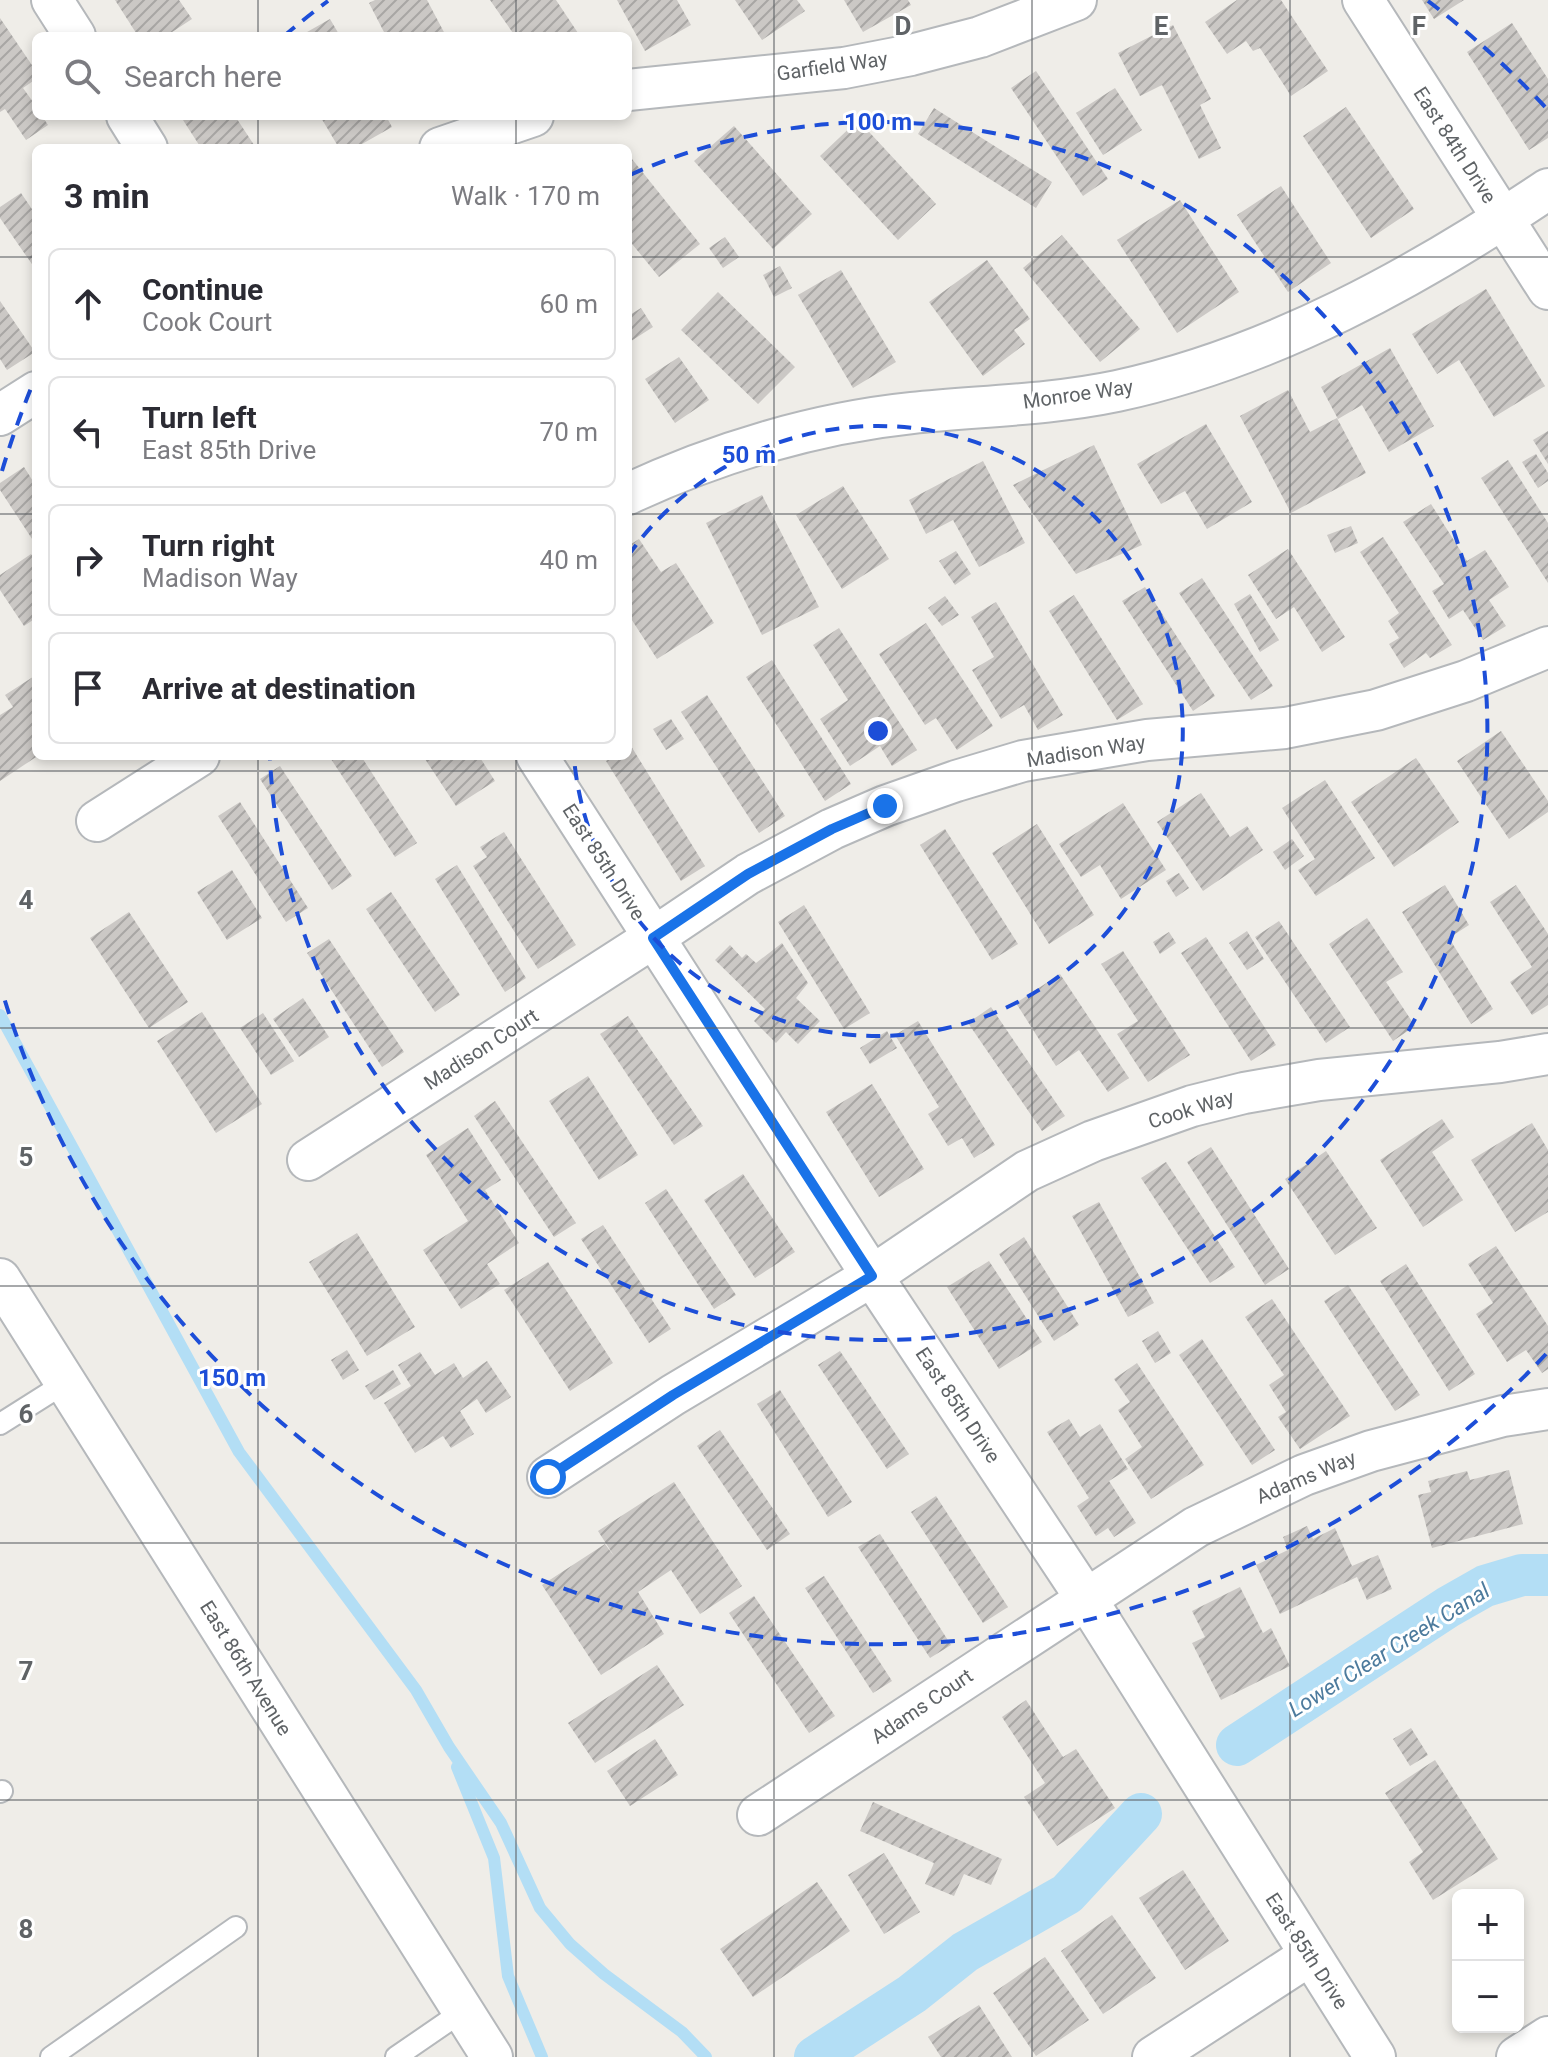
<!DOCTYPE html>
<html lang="en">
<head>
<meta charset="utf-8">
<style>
	:root { --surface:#fff; --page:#f2f2f3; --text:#2b2b33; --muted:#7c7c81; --line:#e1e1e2 }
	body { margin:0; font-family:Roboto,sans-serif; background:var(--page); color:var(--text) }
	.controls { position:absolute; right:24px; bottom:24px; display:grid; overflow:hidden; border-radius:12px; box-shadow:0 4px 12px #0003 }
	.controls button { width:72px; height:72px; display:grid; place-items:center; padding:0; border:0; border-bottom:2px solid var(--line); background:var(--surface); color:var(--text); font:40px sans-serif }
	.stop { position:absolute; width:24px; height:24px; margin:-18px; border:6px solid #1a73e8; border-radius:50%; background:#fff }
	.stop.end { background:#1a73e8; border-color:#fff; box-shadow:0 2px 8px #0008 }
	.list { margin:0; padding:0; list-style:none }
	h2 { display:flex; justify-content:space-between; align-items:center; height:104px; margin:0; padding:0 32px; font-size:34px }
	h2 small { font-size:26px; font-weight:400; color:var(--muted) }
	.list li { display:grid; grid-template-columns:52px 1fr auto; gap:24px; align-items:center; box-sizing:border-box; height:112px; margin:0 16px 16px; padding:0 16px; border:2px solid var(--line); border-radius:12px }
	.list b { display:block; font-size:30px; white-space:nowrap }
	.list p { margin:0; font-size:26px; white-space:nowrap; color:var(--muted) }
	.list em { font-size:26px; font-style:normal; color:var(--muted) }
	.icon { flex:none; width:44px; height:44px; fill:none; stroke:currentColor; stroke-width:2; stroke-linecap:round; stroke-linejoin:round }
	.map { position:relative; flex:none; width:1548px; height:2057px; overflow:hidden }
	.search { position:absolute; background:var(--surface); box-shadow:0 4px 12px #0003; left:32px; top:32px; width:600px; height:88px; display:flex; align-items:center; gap:20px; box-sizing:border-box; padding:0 28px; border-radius:12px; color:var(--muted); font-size:30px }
	.panel { position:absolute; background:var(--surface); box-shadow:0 4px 12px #0003; left:32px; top:144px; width:600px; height:616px; border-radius:12px }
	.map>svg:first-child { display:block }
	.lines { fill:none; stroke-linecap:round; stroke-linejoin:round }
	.stream { stroke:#b3def5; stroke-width:12 }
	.canal { stroke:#b3def5; stroke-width:42 }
	.building { fill:url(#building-hatch) }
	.service-casing { stroke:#b5b8bb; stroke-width:24 }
	.minor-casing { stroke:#b5b8bb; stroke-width:44 }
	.service { stroke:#fff; stroke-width:20 }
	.minor { stroke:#fff; stroke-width:40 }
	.route { stroke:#1a73e8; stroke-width:10 }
	.grid { fill:none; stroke:#5f6366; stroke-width:2; stroke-opacity:0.55 }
	.ring { fill:none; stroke:#1d4ed8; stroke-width:4; stroke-dasharray:14 10 }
	.labels { text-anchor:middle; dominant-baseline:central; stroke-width:6; stroke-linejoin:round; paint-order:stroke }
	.street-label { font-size:20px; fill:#5f6366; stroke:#fff }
	.water-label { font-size:22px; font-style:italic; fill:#4d7b9d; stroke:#fff }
	.grid-label { font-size:26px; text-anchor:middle; font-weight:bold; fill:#5f6366; stroke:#fff; stroke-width:6; stroke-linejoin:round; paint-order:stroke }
	.centre { fill:#1d4ed8; stroke:#fff; stroke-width:4 }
	.ring-label { font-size:24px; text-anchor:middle; font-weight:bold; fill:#1d4ed8; stroke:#fff; stroke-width:6; stroke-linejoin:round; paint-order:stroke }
</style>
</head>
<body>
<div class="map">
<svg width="1548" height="2057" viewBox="0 0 1548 2057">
	<defs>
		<pattern id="building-hatch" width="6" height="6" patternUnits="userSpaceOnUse" patternTransform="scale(2)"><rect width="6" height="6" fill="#cbc8c5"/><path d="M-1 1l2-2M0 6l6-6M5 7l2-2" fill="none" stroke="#a8a6a4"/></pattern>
	</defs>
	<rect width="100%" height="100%" fill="#efede8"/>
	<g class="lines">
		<path class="stream" d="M0 1015 239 1452 416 1690 449 1747 501 1823 540 1908 570 1944 604 1974 682 2032 706 2057
			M457 1767 494 1858 508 1976 542 2057"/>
		<path class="canal" d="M1237 1745 1448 1607 1485 1586 1522 1575H1548
			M815 2057 912 1994 965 1952 1067 1894 1141 1814"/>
	</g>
	<path class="building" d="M115 0H179L192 19 166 36H138Z
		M375 0H427L446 36H386L369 3Z
		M490 0H556L580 36H515Z
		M617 0H677L691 25 645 51Z
		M735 0H797L805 11 762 40Z
		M844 0H908L911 5 863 32Z
		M1237 0H1281L1328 71 1291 96 1260 48 1253 51 1246 41 1227 54 1205 22Z
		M1422 0H1464L1434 19Z
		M0 18 36 71V79L23 88 36 106V116H42L48 125 26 140 5 109 0 112Z
		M330 19 340 36H300Z
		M1512 23 1548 79V138L1529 150 1467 52Z
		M1173 25 1211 99 1200 105 1221 148 1199 159 1162 85 1140 96 1118 53Z
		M1036 71 1108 179 1083 196 1011 88Z
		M1115 88 1142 130 1103 155 1076 113Z
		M1346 107 1414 209 1371 238 1303 136Z
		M934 108 1052 182 1036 208 918 134Z
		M188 116H235L256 148H201L183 120Z
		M320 116H386L392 127 355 148H339Z
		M858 120 936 204 898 240 820 156Z
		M734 126 812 214 773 249 694 161Z
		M628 154 700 244 659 277 628 239Z
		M1281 186 1331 263 1288 292 1237 215Z
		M21 193 36 215V270L0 218V207Z
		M1180 200 1239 292 1177 333 1117 240Z
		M1062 235 1140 329 1100 362 1023 268Z
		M725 237 739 257 723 268 709 248Z
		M987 260 1030 319 1014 330 1025 344 983 376 929 302Z
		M780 266 792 288 774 297 763 275Z
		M841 270 896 362 853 388 798 295Z
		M1486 289 1545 386 1494 417 1459 360 1437 374 1412 334Z
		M718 292 795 367 758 404 681 330Z
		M0 301 35 352 7 370 0 359Z
		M641 308 653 327 628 343V316Z
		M1390 348 1434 426 1389 452 1362 405 1338 419 1321 387Z
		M679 357 709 400 675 423 645 379Z
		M1288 390 1310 432 1337 418 1366 473 1291 513 1240 416Z
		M1206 424 1252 502 1207 529 1185 491 1161 504 1137 464Z
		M1548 431V464L1533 440Z
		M1094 445 1142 545 1076 574 1013 485Z
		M1536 454 1548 473V481L1538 488 1522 462Z
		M1508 460 1548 523V583L1481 478Z
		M983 461 1025 543 979 567 953 520 926 534 909 500Z
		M24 467 36 486V545L0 490V483Z
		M843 486 889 559 842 589 796 515Z
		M762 495 819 607 762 635 706 523Z
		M1431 504 1467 561 1485 550 1509 587 1489 600 1506 626 1483 640 1463 610 1449 619 1432 591 1444 584 1403 522Z
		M1351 526 1358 543 1335 553 1327 535Z
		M1383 537 1452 645 1430 658 1426 653 1404 668 1389 644 1399 638 1388 621 1399 613 1360 552Z
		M639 539 661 572 676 563 714 623 657 659 628 614V546Z
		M1288 549 1345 637 1322 652 1294 607 1276 619 1248 575Z
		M956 551 971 574 955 585 939 561Z
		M31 554 36 561V618L24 626 0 590V575Z
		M1202 578 1273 686 1251 700 1179 593Z
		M1145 587 1215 696 1193 711 1122 601Z
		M1250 594 1279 640 1260 652 1234 604Z
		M1074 595 1143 704 1117 720 1049 611Z
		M945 596 959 615 942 626 928 608Z
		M996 602 1063 715 1038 730 1024 705 1001 719 972 670 994 657 971 617Z
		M926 623 993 726 957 750 936 718 925 725 879 654Z
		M839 628 917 750 892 766 880 746 850 766 820 719 848 700 813 645Z
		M772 660 851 784 825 801 746 677Z
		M36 675V757L0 781V715L13 707 5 695Z
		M707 695 785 816 759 833 681 712Z
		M671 719 684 739 666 750 653 729Z
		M1501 731 1548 801V812L1509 839 1457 761Z
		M631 746 705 866 681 881 606 761 615 756H628V748Z
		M329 756H361L417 843 395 857Z
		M423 756H479L495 781 456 806Z
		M1416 758 1459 822 1394 867 1351 802Z
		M280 766 352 876 332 890 260 779Z
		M1325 780 1375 858 1316 896 1298 870 1315 859 1282 808Z
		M1201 793 1230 837 1247 826 1263 850 1203 891 1157 822Z
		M240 802 308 908 286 922 218 816Z
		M1123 803 1166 870 1121 899 1100 865 1081 877 1059 844Z
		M1037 824 1094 915 1049 944 992 853Z
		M945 829 1018 944 992 960 920 845Z
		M504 832 576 945 538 969 473 866 487 857 480 847Z
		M1292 839 1304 856 1285 870 1273 852Z
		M457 865 526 978 505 992 435 879Z
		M232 870 262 918 227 940 197 892Z
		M1179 873 1189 888 1176 897 1166 881Z
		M1445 885 1469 925 1449 938 1493 1009 1471 1024 1402 912Z
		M1516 885 1548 934V1005L1532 1015 1510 982 1532 967 1490 902Z
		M391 892 460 995 435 1012 366 909Z
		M804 905 870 1013 844 1029 778 922Z
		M129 912 188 1002 149 1028 90 938Z
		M1367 918 1403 972 1386 982 1415 1026 1393 1041 1329 944Z
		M1279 921 1350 1027 1326 1043 1255 937Z
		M1247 931 1264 959 1247 970 1229 943Z
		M1169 932 1176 943 1160 954 1153 942Z
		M1206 937 1276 1045 1251 1061 1181 953Z
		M329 939 404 1052 382 1067 307 953Z
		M782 943 808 983 796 998 820 1021 798 1044 786 1032 776 1043 754 1021 765 1009 715 960 730 945 742 958 746 954 756 963Z
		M1123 951 1190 1055 1148 1082 1117 1034 1138 1021 1101 964Z
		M1060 974 1129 1078 1108 1092 1079 1050 1056 1066 1016 1003Z
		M303 998 329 1037 299 1057 273 1019Z
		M991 1007 1065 1116 1042 1131 968 1023Z
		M202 1012 262 1104 216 1133 157 1041Z
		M263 1013 294 1061 271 1075 240 1028Z
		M628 1016 703 1126 674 1145 600 1034Z
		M918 1021 995 1145 974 1158 962 1138 948 1146 928 1114 939 1107 895 1035Z
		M887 1031 897 1048 870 1064 860 1048Z
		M588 1076 638 1155 599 1180 549 1101Z
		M872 1084 924 1169 879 1197 826 1112Z
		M495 1101 576 1223 554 1237 474 1116Z
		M1442 1119 1454 1137 1432 1152 1463 1200 1423 1227 1380 1160Z
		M1532 1123 1548 1150V1212L1515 1232 1471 1160Z
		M468 1128 501 1180 485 1190 519 1243 487 1264 500 1284 461 1309 423 1250 468 1221 426 1155Z
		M1211 1147 1289 1269 1265 1285 1187 1162Z
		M1326 1151 1377 1228 1335 1255 1285 1179Z
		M1166 1162 1235 1267 1210 1283 1141 1178Z
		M743 1174 795 1252 755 1278 704 1200Z
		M666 1189 736 1295 714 1309 645 1203Z
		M1099 1202 1154 1303 1128 1317 1072 1216Z
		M603 1225 671 1329 649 1343 581 1239Z
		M357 1233 415 1327 367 1356 309 1262Z
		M1024 1237 1079 1325 1054 1341 999 1254Z
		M1496 1246 1548 1326V1369L1542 1373 1526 1350 1507 1362 1476 1314 1493 1303 1468 1264Z
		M989 1261 1042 1342 999 1369 947 1287Z
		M548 1262 613 1363 570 1391 504 1290Z
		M1406 1264 1475 1374 1449 1391 1380 1281Z
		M1348 1285 1420 1395 1395 1411 1324 1301Z
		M1272 1299 1350 1416 1300 1449 1278 1417 1286 1412 1269 1385 1284 1375 1245 1317Z
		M1158 1331 1171 1353 1155 1363 1142 1341Z
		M1202 1339 1275 1450 1252 1465 1179 1355Z
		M347 1350 359 1370 343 1380 331 1360Z
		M840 1351 909 1454 887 1469 818 1365Z
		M420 1352 435 1375 454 1363 463 1378 487 1361 511 1397 486 1413 477 1399 460 1411 474 1434 451 1448 443 1436 415 1453 384 1403 411 1386 398 1365Z
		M1137 1363 1204 1465 1151 1499 1125 1459 1142 1447 1118 1410 1130 1402 1114 1379Z
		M393 1370 401 1384 374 1400 365 1386Z
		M780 1390 852 1502 828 1517 757 1404Z
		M1069 1419 1080 1437 1100 1424 1128 1469 1109 1481 1136 1523 1114 1537 1108 1528 1096 1536 1077 1506 1089 1498 1047 1432Z
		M720 1430 790 1534 767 1550 697 1446Z
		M1509 1470 1523 1524 1432 1548 1418 1495 1431 1492 1428 1481 1467 1471 1470 1480Z
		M674 1482 742 1586 700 1614 671 1570 638 1592 664 1634 601 1675 542 1585 605 1544 614 1556 598 1531Z
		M936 1496 1008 1607 983 1623 911 1512Z
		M1307 1526 1313 1539 1335 1528 1352 1566 1378 1555 1392 1589 1367 1600 1357 1577 1280 1614 1256 1565 1288 1550 1283 1537Z
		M880 1534 951 1645 930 1658 858 1547Z
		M824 1576 892 1681 873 1693 805 1588Z
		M1240 1587 1263 1633 1271 1628 1290 1666 1221 1700 1192 1643 1205 1637 1192 1611Z
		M754 1596 835 1716 809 1733 729 1613Z
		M657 1665 684 1705 595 1763 568 1723Z
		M1026 1700 1063 1757 1076 1749 1115 1808 1057 1846 1024 1797 1045 1783 1002 1717Z
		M1411 1728 1428 1755 1410 1766 1393 1739Z
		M655 1739 678 1775 630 1806 607 1771Z
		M1435 1760 1498 1859 1433 1900 1409 1862 1423 1852 1385 1793Z
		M873 1802 1002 1859 991 1885 964 1874 954 1896 925 1884 934 1863 860 1831Z
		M884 1853 920 1912 884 1934 848 1875Z
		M1183 1870 1229 1941 1185 1970 1139 1898Z
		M817 1882 850 1931 753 1997 720 1949Z
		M1112 1915 1156 1978 1103 2014 1061 1951Z
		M1045 1957 1089 2020 1036 2056 993 1993Z
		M979 2005 1012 2057H941L928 2037Z"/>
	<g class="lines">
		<g class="service-casing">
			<path id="service" d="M0 1424 65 1383
				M0 1792 2 1791
				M51 2057 236 1927
				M396 2057 463 2011"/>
		</g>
		<g class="minor-casing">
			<path id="minor" d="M52 0 75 36
				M1363 0 1548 289
				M628 90 844 68 911 55 980 37 1076 0
				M127 116 147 148
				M440 148 533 116
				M0 415 36 392
				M628 494C716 453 815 423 912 413 980 406 1050 405 1117 391 1273 357 1417 277 1548 189
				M537 756 872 1276 1085 1597 1375 2057
				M97 821 199 756
				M308 1160 653 938 748 874 832 829 885 806 956 781 1023 761 1147 740 1285 728 1376 710 1466 681 1548 647
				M0 1279 492 2057
				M548 1477 673 1395 872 1276 1027 1171 1093 1141 1192 1106 1244 1093 1319 1080 1500 1062 1548 1054
				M758 1815 1196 1527 1304 1475 1371 1451 1503 1416 1548 1409
				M1153 2057 1310 1955
				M1517 2057 1548 2037"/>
		</g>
		<use href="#service" class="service"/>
		<use href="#minor" class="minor"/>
	</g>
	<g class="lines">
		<path class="route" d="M548 1477 673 1395 872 1276 653 938 748 874 832 829 885 806"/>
	</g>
	<path class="grid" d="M258 0V36M516 0V36M774 0V2057M1032 0V2057M1290 0V2057M258 116V148M516 116V148M0 257H36M628 257H1548M0 514H36M628 514H1548M258 756V2057M516 756V2057M0 771H1548M0 1028H1548M0 1286H1548M0 1543H1548M0 1800H1548"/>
	<g class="ring">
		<path d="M628 556A305 305 0 1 1 574 758"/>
		<path d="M630 175A609 609 0 1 1 270 758"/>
		<path d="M1546 1354A914 914 0 0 1 2 991M2 471A914 914 0 0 1 34 381M284 36A914 914 0 0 1 328 1M1428 1A914 914 0 0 1 1546 108"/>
	</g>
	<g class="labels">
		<g class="street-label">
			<text transform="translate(832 66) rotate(-8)">Garfield Way</text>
			<text transform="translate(1455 145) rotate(57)">East 84th Drive</text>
			<text transform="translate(1078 394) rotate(-8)">Monroe Way</text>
			<text transform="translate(1086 751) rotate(-9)">Madison Way</text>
			<text transform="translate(604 862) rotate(57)">East 85th Drive</text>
			<text transform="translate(481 1049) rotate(-33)">Madison Court</text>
			<text transform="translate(1191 1109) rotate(-17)">Cook Way</text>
			<text transform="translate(958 1405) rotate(56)">East 85th Drive</text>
			<text transform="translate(1306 1477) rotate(-23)">Adams Way</text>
			<text transform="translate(246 1668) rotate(58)">East 86th Avenue</text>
			<text transform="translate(922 1706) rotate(-34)">Adams Court</text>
			<text transform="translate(1307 1951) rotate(57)">East 85th Drive</text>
		</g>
		<g class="water-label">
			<text transform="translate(1389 1650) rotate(-32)">Lower Clear Creek Canal</text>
		</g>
	</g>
	<g class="grid-label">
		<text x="903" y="35">D</text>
		<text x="1161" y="35">E</text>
		<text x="1419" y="35">F</text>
		<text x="26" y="909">4</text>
		<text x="26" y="1166">5</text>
		<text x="26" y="1423">6</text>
		<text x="26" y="1680">7</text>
		<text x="26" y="1938">8</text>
	</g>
	<circle cx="878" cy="731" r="12" class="centre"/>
	<g class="ring-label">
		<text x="878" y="130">100 m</text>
		<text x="749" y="463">50 m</text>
		<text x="232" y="1386">150 m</text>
	</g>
</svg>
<div class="controls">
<button>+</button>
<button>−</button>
</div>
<div class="stop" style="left:548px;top:1477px"></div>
<div class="stop end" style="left:885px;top:806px"></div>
<div class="search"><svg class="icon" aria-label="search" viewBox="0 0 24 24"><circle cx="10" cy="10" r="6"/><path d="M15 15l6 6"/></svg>Search here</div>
<section class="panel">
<h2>3 min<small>Walk · 170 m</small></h2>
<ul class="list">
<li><svg class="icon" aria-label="ahead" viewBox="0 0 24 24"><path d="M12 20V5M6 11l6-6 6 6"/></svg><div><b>Continue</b><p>Cook Court</p></div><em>60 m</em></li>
<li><svg class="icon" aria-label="left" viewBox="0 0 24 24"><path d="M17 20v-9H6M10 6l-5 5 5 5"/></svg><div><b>Turn left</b><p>East 85th Drive</p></div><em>70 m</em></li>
<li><svg class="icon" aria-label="right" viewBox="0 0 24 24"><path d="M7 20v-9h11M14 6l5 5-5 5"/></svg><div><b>Turn right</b><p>Madison Way</p></div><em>40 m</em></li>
<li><svg class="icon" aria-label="arrive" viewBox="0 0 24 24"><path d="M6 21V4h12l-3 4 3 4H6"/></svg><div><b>Arrive at destination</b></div></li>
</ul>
</section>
</div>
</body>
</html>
